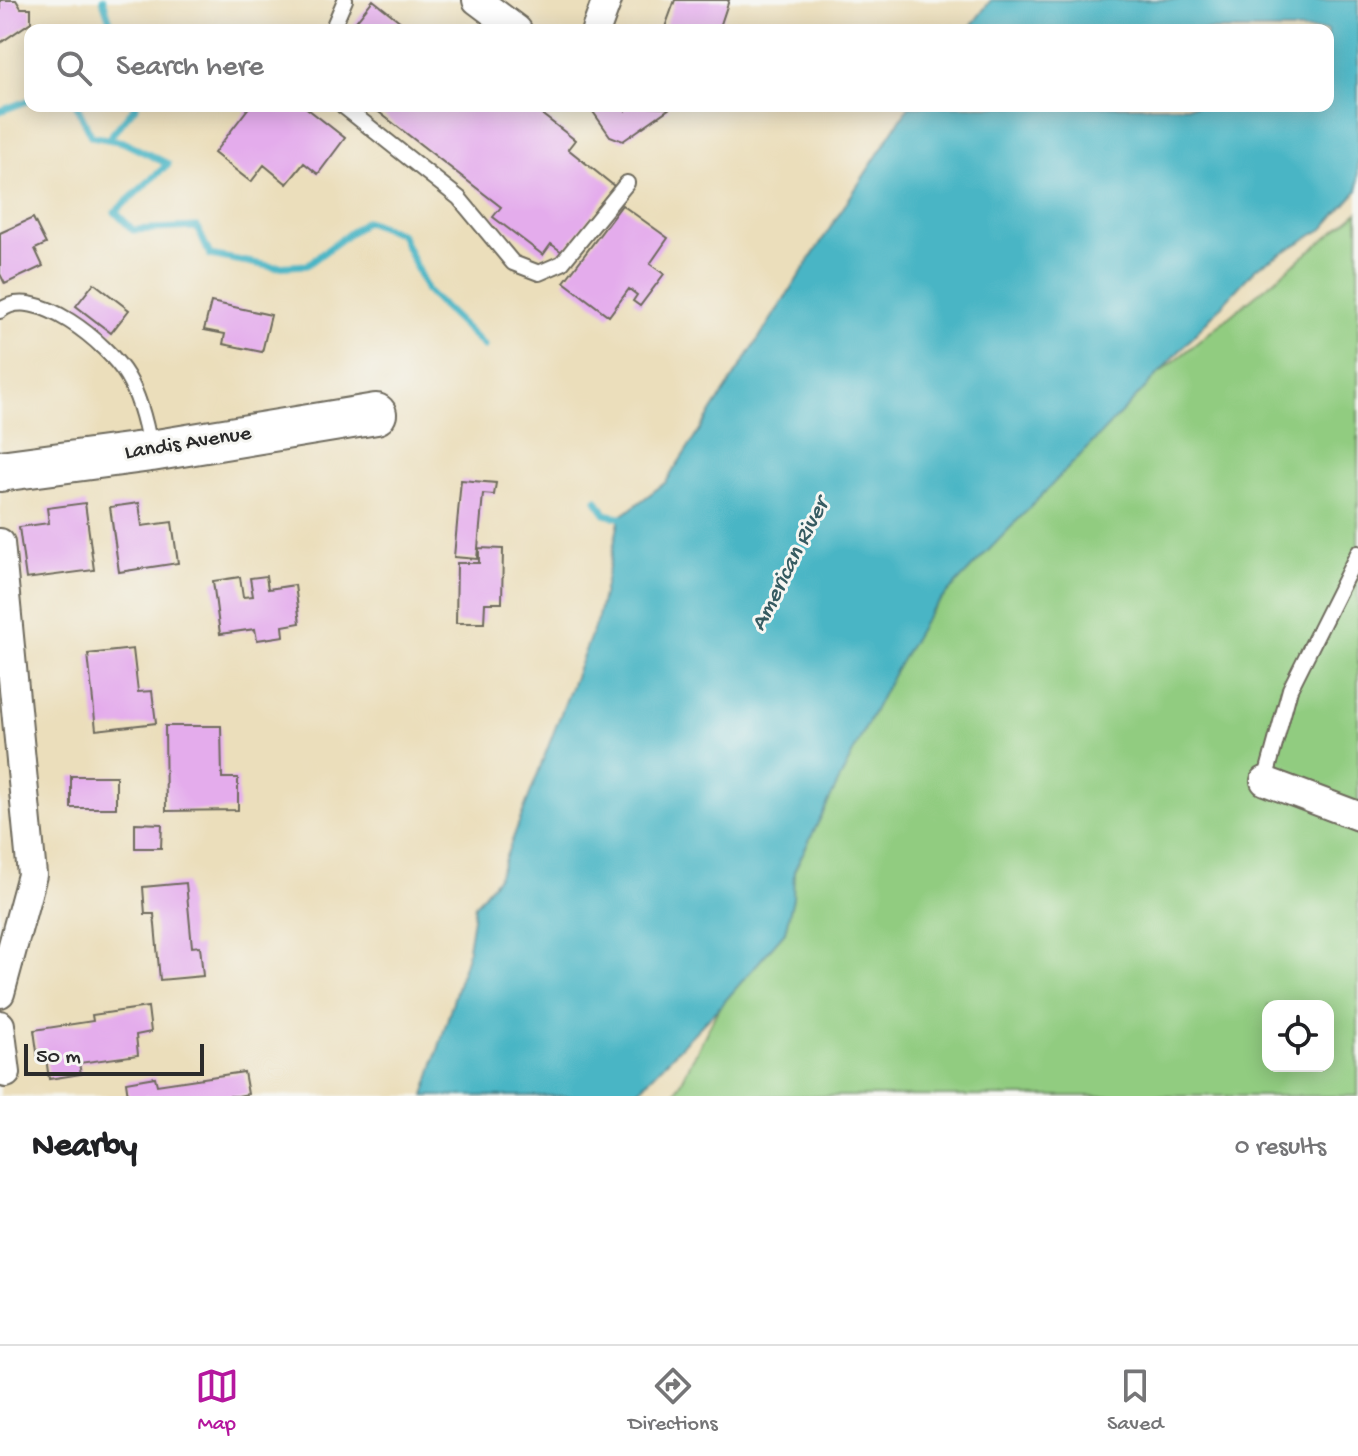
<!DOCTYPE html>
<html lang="en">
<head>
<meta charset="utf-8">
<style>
	:root { --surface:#fff; --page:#f2f2f2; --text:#202124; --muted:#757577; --line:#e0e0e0; --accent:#b5179e }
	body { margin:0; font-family:"Gochi Hand",sans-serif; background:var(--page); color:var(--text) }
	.controls { position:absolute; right:24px; bottom:24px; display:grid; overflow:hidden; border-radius:16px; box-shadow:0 4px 20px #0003 }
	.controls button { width:72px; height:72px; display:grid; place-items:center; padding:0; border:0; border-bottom:2px solid var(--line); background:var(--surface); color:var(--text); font:40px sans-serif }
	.scale { position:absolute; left:24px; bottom:20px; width:180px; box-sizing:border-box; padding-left:8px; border:4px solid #2b2b2b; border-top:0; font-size:22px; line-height:28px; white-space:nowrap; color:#2b2b2b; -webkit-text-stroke:6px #f6f6f2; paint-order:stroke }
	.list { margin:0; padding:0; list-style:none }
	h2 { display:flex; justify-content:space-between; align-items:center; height:104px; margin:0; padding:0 32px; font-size:34px }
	h2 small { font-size:26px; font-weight:400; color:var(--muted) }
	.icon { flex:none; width:44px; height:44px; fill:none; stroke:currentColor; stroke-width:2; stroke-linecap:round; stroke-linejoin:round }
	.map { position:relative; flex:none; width:1358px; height:1096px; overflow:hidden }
	.search { position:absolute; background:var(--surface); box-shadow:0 4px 20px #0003; left:24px; right:24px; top:24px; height:88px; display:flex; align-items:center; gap:20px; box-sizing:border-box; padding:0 28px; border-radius:16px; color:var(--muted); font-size:30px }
	.sheet { height:248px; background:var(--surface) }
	nav { display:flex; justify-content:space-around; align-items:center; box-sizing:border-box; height:112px; border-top:2px solid var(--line); background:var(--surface); font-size:22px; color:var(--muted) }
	nav a { display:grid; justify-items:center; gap:4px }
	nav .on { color:var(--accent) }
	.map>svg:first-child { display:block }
	.green { fill:#91cc80; stroke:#5e7c56; stroke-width:2; fill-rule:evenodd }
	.water { fill:#49b5c5; stroke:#3a7078; stroke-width:2 }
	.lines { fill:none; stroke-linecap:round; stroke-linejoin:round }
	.stream { stroke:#49b5c5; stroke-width:7 }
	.building { fill:#e4acec }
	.lane-casing { stroke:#6e6a5d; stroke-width:18 }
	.street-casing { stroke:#6e6a5d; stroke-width:32 }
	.secondary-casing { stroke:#6e6a5d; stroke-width:44 }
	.lane { stroke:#fff; stroke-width:14 }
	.street { stroke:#fff; stroke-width:28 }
	.secondary { stroke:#fff; stroke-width:40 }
	.labels { text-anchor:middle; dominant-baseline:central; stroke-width:6; stroke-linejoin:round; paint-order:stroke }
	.street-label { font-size:22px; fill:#2b2b2b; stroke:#f6f6f2 }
	.water-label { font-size:24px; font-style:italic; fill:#365b61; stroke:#f6f6f2 }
</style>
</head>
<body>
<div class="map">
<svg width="1358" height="1096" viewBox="0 0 1358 1096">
	<rect width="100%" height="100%" fill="#f6f6f2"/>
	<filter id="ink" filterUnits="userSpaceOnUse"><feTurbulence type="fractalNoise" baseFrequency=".0125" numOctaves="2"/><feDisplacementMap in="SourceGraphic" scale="16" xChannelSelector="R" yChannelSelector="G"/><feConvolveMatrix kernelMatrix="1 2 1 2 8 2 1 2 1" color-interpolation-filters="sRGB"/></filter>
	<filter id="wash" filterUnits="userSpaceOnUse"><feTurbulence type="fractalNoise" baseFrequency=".006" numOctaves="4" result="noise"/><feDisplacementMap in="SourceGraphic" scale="32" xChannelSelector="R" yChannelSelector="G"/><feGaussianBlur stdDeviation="1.8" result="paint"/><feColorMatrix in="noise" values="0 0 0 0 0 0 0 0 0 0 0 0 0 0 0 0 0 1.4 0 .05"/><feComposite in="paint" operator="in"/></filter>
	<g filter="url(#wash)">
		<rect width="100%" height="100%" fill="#ebdebb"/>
		<path class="green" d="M1358 212V1096H674L900 651 1039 471ZM1268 1006H1328V1066H1268Z"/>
		<path class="water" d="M991 0H1358V190L1323 229 1256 268 1149 384 930 611 887 685 794 871 793 898 785 932 725 1001 633 1096H424L467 955 475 905 498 877 598 617 620 517 666 482 909 106H1328V30H968Z"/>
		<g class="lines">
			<path class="stream" d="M103 0 113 30
				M77 106 91 136 123 142 168 164 115 212 133 230 197 227 210 255 274 267 307 265 366 221 401 234 427 291 484 346
				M0 111 30 100
				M108 139 136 106
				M597 500 605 514 626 519"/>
		</g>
		<g id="blocks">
			<path class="building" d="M0 0H16L21 8H31V22L0 43Z
				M373 0 411 30H349Z
				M675 0H729L719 30H664Z
				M250 106H304L345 138 318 174 304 163 287 184 264 165 251 182 214 153Z
				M371 106H531L575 140 568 149 614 186 562 252 551 244 543 255 493 217 501 207Z
				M589 106H622L625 110 626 106 670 108 623 141 610 136Z
				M622 205 668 238 650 264 664 274 640 306 633 301 637 295 629 289 609 316 564 282Z
				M33 218 46 244 35 249 43 266 5 284 0 274V233Z
				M94 283 129 310 111 333 76 306Z
				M211 302 271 315 262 352 223 344 225 334 204 330Z
				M461 480 496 483 494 495 483 494 477 559 454 557Z
				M85 503 94 570 26 579 19 527 49 523 47 508Z
				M139 503 142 526 172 522 178 563 119 572 110 507Z
				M479 548 503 549 502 603H485L484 623H456L457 563H479Z
				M266 576 268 589 295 585 300 623 283 626 284 636 257 640 255 629 220 634 213 581 240 577 243 597 253 596 250 578Z
				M133 649 138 692 152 691 156 723 96 730 88 654Z
				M165 726H221L222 778H238V810L166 811Z
				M71 776H116V808H71Z
				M135 823 162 824 161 848H135Z
				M186 883 192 947 200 946 203 976 160 980 154 914H145L143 887Z
				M148 1007 151 1032 136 1035 138 1055 79 1063 81 1074 49 1079 46 1058 38 1059 34 1030 93 1021 92 1015Z
				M244 1072 248 1094 238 1096H128L126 1082 155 1077 157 1085Z"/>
		</g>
	</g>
	<g filter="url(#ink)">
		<use href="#blocks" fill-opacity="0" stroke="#6e6a5d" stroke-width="2"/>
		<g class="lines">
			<g class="lane-casing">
				<path id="lane" d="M332 30 345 0
					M343 106 459 198 513 263 539 273 562 263 627 183
					M0 311C34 282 109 345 127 376 139 396 146 424 150 447
					M1265 781 1290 689 1358 553"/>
			</g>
			<g class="street-casing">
				<path id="street" d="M477 0 517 30
					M596 30 607 0
					M0 543 32 875 0 993
					M1265 781 1358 816
					M0 1025 6 1073"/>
			</g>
			<g class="secondary-casing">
				<path id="secondary" d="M0 471 151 451 376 414"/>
			</g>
			<use href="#lane" class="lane"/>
			<use href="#street" class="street"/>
			<use href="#secondary" class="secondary"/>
		</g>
	</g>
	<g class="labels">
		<g class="street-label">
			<text transform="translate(188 444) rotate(-9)">Landis Avenue</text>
		</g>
		<g class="water-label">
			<text transform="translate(791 565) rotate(-63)">American River</text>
		</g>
	</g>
</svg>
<div class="controls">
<button><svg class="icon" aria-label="locate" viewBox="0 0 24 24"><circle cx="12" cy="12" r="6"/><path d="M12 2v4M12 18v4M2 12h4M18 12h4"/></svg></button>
</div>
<div class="scale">50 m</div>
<div class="search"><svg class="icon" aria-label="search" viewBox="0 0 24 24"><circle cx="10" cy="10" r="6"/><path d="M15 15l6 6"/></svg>Search here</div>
</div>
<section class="sheet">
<h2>Nearby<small>0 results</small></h2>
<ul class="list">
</ul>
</section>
<nav>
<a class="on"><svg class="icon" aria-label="map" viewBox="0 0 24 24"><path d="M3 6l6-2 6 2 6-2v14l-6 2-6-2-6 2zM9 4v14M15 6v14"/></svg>Map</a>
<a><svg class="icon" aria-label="directions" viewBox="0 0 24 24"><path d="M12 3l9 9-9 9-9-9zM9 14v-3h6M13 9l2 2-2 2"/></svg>Directions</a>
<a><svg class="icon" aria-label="saved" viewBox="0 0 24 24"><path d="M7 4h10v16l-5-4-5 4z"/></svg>Saved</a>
</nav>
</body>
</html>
